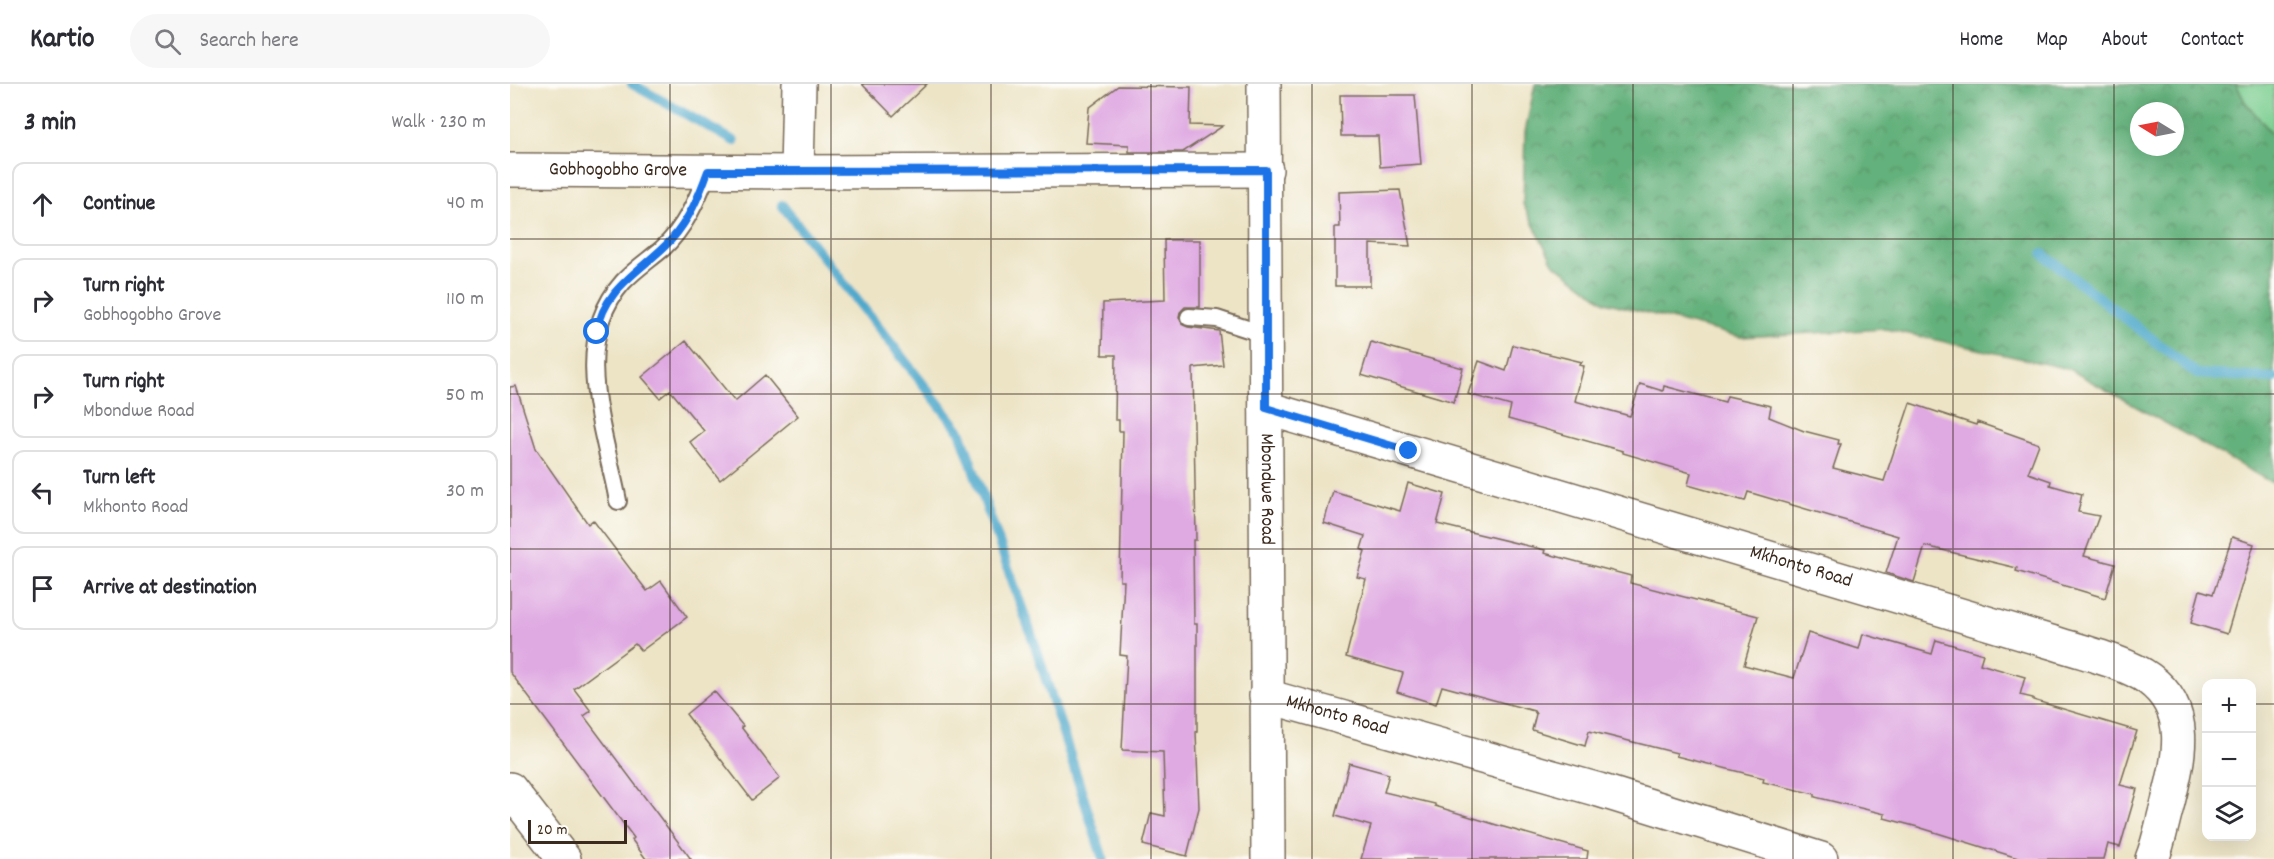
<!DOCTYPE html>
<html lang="en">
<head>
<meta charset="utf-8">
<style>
	:root { --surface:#fff; --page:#f7f7f7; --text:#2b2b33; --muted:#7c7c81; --line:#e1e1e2 }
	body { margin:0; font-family:Dekko,sans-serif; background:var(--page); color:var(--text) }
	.controls { position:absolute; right:18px; bottom:18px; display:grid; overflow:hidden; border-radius:12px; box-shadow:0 6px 24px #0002 }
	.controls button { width:54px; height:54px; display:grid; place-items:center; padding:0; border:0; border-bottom:2px solid var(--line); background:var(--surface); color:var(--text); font:30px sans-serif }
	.compass { position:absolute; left:1620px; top:18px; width:54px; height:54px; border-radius:50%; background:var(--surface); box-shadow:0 6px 24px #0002; rotate:280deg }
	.scale { position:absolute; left:18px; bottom:15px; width:99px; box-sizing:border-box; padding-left:6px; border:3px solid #3b2a1e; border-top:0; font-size:16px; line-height:21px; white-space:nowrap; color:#3b2a1e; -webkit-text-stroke:4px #fdfcf7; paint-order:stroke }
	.stop { position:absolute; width:18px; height:18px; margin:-14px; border:4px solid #1a73e8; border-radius:50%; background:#fff }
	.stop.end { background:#1a73e8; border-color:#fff; box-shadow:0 2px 6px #0008 }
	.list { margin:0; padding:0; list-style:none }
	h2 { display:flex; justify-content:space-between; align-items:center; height:78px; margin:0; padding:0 24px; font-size:26px }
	h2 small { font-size:20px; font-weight:400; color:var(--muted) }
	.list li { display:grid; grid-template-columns:39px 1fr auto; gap:18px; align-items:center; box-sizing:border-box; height:84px; margin:0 12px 12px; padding:0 12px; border:2px solid var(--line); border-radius:12px }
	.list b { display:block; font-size:22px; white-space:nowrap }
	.list p { margin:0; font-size:20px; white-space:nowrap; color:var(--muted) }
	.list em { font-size:20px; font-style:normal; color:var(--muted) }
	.icon { flex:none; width:33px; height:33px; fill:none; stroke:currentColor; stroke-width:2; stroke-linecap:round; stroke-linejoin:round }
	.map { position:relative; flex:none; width:1764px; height:775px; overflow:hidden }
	header { display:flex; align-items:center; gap:36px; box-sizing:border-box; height:84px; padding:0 30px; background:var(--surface); border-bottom:2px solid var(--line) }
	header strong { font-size:28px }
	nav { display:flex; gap:33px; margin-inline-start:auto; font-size:21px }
	.search { width:420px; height:54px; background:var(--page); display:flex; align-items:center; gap:15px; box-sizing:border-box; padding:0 21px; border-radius:33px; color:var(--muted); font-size:22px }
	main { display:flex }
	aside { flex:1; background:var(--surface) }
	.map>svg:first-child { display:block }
	.grass { fill:#7bce91; stroke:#5b7c58; stroke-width:1.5 }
	.forest { fill:url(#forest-crowns); stroke:#506e4c; stroke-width:1.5; fill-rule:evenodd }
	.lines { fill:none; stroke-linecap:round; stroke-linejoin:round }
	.stream { stroke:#4da8cb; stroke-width:10 }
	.building { fill:#dfa9e2 }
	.lane-casing { stroke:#796b59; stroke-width:20 }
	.street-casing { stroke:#796b59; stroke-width:36 }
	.secondary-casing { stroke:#796b59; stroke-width:36 }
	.lane { stroke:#fff; stroke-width:16 }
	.street { stroke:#fff; stroke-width:33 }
	.secondary { stroke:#fff; stroke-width:33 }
	.route { stroke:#1a73e8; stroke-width:8 }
	.grid { fill:none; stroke:#3b2a1e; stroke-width:1.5; stroke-opacity:0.55 }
	.labels { text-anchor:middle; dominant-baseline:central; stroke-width:6; stroke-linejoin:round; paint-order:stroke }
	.street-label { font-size:20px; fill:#3b2a1e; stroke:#fdfcf7 }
</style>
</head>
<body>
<header>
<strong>Kartio</strong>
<div class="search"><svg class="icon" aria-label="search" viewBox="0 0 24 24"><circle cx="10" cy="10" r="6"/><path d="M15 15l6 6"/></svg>Search here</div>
<nav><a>Home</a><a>Map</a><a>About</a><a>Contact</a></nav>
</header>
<main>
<aside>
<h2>3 min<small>Walk · 230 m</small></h2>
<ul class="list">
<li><svg class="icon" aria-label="ahead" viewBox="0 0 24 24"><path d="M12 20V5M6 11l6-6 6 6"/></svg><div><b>Continue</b></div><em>40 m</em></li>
<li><svg class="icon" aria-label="right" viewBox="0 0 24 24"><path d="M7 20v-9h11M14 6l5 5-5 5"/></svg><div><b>Turn right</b><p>Gobhogobho Grove</p></div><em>110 m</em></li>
<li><svg class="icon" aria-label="right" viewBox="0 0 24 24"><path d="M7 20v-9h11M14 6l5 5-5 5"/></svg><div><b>Turn right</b><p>Mbondwe Road</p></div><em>50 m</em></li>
<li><svg class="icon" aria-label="left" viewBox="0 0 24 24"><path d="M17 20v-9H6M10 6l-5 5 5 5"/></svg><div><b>Turn left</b><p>Mkhonto Road</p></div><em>30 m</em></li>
<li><svg class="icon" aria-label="arrive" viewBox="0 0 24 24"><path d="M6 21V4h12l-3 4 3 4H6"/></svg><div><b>Arrive at destination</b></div></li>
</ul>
</aside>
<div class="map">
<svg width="1764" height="775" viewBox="0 0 1764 775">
	<defs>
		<pattern id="forest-crowns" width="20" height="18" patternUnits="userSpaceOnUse" patternTransform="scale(1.5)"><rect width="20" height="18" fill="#64b17b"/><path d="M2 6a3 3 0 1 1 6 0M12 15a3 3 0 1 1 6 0" fill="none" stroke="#549064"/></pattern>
	</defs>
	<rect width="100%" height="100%" fill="#fdfcf7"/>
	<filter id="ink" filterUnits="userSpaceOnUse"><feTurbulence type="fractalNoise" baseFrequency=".0167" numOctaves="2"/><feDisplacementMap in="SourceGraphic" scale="12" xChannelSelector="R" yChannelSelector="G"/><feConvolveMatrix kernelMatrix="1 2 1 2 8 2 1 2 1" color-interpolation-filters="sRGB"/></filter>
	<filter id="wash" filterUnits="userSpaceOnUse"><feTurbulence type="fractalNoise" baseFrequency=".008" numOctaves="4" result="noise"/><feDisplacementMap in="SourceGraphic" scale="24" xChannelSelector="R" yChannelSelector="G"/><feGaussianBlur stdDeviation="1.35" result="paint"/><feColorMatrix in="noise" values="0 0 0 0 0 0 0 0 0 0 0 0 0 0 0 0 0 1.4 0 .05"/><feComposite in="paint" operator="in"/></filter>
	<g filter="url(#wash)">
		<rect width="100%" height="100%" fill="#ede4c6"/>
		<path class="grass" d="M1726 0H1764V52L1735 18Z"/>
		<path class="forest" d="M1025 0H1726L1735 18 1764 52V400L1559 285 1376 245 1230 253 1095 218 1043 179 1013 120 1015 48ZM1629 27H1665V63H1629Z"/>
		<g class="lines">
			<path class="stream" d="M122 0 224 57
				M272 121 450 347 526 564 593 775
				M1533 170 1687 290 1764 294"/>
		</g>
		<g id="blocks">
			<path class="building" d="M352 0H417L383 32Z
				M608 2 681 3 680 41 713 42 673 68H619V61L576 59 579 24Z
				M830 11H905L911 80 870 83 868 52H831Z
				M890 106 900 162 860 160V202H825V143H830L829 108Z
				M654 156H690V223H675L670 228 669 233 673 241 678 243 709 247 713 281 683 284 686 456H683L684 540H687V648H686L689 724 677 772 633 761 641 729 655 732 653 668 612 666 617 572 610 571 614 497H610L613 347H609V336H605L606 271H592L593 219 655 216Z
				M176 257 225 317 255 291 288 332 210 396 180 358 194 347 160 306 150 314 132 293Z
				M861 258 953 284 944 318 851 291Z
				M1003 261 1072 278 1070 281 1074 282 1065 317 1120 332 1130 300 1153 307 1154 302 1215 318 1217 312 1261 322 1259 333 1294 347 1329 356 1328 360H1331L1323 384 1374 397 1400 319 1466 341 1467 338 1529 360 1518 389 1541 397 1540 401 1572 410 1568 428 1589 432 1574 472 1605 480 1595 514 1506 487 1507 484 1415 462 1404 498 1376 489 1388 452 1238 408 1235 417 1178 401 1181 389 1113 369V367L998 335 1001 322 958 310 969 277 996 287Z
				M6 302 26 365 78 440 83 436 137 507 151 497 177 533 131 567 125 560 64 605 81 627 74 632 181 775H136L122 756 124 754 0 588V303Z
				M898 399 935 410 927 440 1035 466 1034 469 1121 492 1120 499 1248 532 1234 581 1284 594 1298 549 1349 565 1353 550 1422 570 1426 556 1473 570 1470 580 1515 593 1510 611 1523 614V616L1627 647 1610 701 1627 705 1610 763 1598 760 1594 775H1511L1408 743 1374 734 1375 730 1305 713V710L1253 698 1254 694 1166 672 1167 669 1079 647 1075 662 1022 646 1026 630 1024 627 932 602 926 620 887 608 893 589 836 573 856 495 847 493 855 467 851 465 855 452 814 439 823 407 890 427Z
				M1722 453 1744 460 1717 550 1681 539 1690 506 1703 510Z
				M204 607 233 642 231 643 270 694 242 716 176 630Z
				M839 679 879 690 874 708 925 720V722L990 742 1078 767 1077 775H851L861 742 825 732Z"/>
		</g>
	</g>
	<g filter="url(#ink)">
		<use href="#blocks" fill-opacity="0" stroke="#796b59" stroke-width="1.5"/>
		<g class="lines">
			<g class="lane-casing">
				<path id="lane" d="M679 233 707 235 756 251
					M108 417C95 348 59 258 113 198 125 185 139 176 152 165 175 144 187 116 198 87"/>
			</g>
			<g class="street-casing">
				<g id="street">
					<path id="s1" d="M0 86 287 88 756 86"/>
					<path d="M287 88 289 0"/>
					<path id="s2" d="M756 324 1541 558C1569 567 1616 578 1639 595 1683 627 1668 678 1657 722 1652 739 1649 758 1642 775"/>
					<path id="s3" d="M756 612 1089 706 1311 775"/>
					<path d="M0 705 54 775"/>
				</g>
			</g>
			<g class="secondary-casing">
				<g id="secondary">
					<path id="s4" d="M754 0 758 775"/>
				</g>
			</g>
			<use href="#lane" class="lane"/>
			<use href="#street" class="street"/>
			<use href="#secondary" class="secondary"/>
		</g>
	</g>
	<g class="lines" filter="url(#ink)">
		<path class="route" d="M87 248C94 203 133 186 161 156 179 136 189 112 198 87L756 86V324L899 367"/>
	</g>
	<path class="grid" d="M160 0V775M321 0V775M481 0V775M641 0V775M802 0V775M962 0V775M1123 0V775M1283 0V775M1443 0V775M1604 0V775M0 155H1764M0 310H1764M0 465H1764M0 620H1696M1742 620H1764"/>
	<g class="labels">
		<g class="street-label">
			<text stroke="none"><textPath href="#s1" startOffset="108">Gobhogobho Grove</textPath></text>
			<text stroke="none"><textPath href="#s4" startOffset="405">Mbondwe Road</textPath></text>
			<text stroke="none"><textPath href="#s2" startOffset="558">Mkhonto Road</textPath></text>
			<text stroke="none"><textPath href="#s3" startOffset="74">Mkhonto Road</textPath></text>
		</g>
	</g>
</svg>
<div class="controls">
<button>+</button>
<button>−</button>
<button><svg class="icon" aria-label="layers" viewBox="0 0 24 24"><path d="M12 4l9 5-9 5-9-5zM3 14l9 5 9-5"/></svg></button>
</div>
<svg class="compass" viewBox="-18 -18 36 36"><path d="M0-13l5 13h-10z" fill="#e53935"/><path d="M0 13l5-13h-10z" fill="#7c7c81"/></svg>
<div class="scale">20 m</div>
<div class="stop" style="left:87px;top:248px"></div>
<div class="stop end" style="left:899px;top:367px"></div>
</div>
</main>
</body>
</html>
